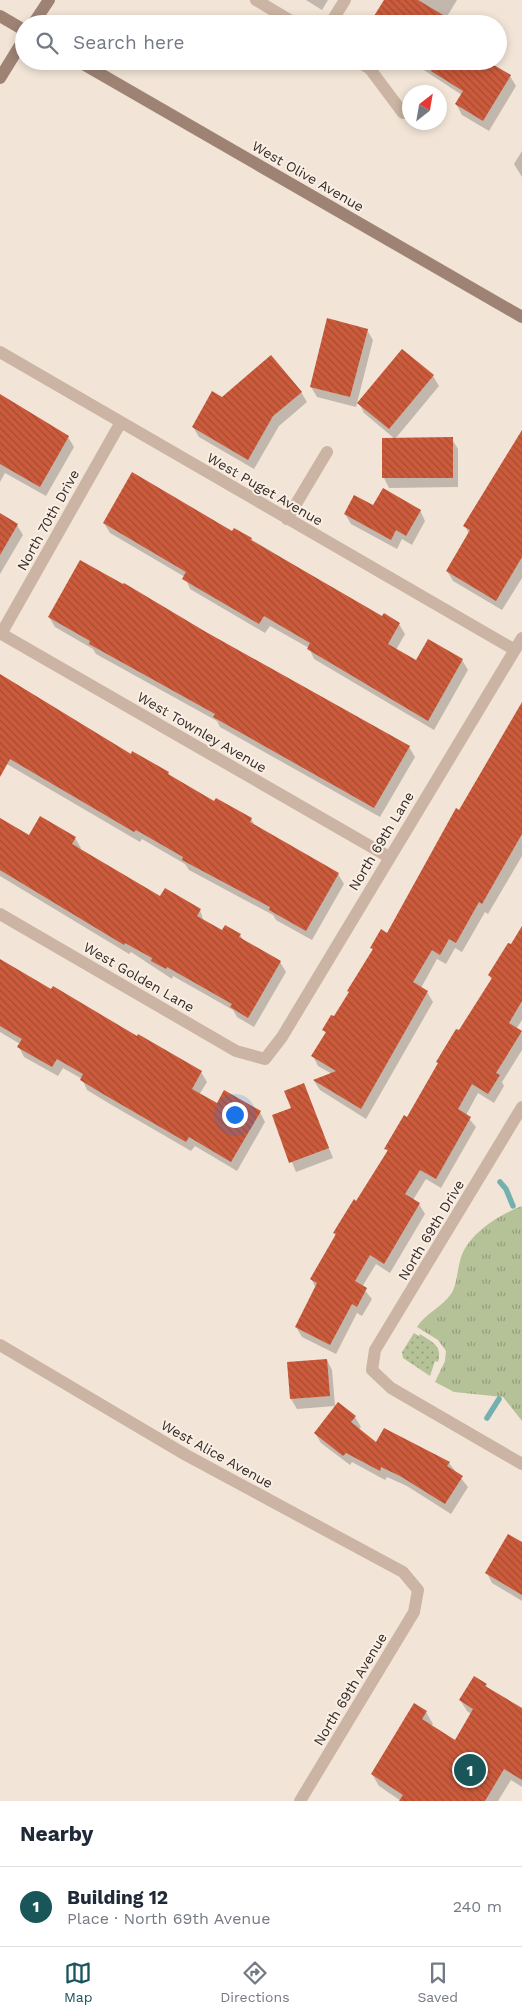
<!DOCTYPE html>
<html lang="en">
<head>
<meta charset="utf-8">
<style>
	:root { --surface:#fff; --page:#f2f2f3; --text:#1f2937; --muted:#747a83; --line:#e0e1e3; --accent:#195659 }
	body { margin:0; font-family:"Work Sans",sans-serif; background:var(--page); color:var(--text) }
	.compass { position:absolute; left:402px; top:85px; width:45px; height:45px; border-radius:50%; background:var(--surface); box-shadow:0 2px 8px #0003; rotate:31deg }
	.you { position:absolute; left:234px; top:1114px; width:18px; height:18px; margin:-12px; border:4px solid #fff; border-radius:50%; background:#1a73e8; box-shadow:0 0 0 8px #1a73e833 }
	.badge { display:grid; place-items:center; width:32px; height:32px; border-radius:50%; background:var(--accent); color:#fff; font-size:16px; font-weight:700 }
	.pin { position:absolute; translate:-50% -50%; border:2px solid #fff; box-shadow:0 1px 5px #0006 }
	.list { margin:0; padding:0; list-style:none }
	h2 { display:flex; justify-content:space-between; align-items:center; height:65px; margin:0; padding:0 20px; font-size:21px }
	h2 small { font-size:16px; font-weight:400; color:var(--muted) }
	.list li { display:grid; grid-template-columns:32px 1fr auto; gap:15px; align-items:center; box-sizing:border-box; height:80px; padding:0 20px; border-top:1px solid var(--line) }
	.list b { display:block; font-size:19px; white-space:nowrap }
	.list p { margin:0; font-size:16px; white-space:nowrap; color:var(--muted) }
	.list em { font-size:16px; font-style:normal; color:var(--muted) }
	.icon { flex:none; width:28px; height:28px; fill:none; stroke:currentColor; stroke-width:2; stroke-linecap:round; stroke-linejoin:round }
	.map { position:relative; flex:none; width:522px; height:1801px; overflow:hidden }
	.search { position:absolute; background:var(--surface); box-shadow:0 2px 8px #0003; left:15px; right:15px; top:15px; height:55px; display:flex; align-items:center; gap:12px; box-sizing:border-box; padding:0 18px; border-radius:28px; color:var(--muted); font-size:19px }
	.sheet { height:145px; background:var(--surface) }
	nav { display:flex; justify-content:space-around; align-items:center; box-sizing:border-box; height:70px; border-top:1px solid var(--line); background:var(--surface); font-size:14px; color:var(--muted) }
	nav a { display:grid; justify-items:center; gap:2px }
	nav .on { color:var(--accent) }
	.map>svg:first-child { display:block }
	.grass { fill:url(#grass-tufts) }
	.park { fill:url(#park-dots) }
	.shadow { fill:#0003 }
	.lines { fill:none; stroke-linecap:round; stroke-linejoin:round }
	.stream { stroke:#75b0b1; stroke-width:5.5 }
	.building { fill:url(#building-back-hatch) }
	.street { stroke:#cbb4a3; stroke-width:12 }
	.secondary { stroke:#9e8374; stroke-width:12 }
	.labels { text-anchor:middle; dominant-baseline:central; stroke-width:4; stroke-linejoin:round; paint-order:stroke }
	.street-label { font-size:14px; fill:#352a26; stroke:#faefe4 }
</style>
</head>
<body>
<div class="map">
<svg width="522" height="1801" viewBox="0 0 522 1801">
	<defs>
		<pattern id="grass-tufts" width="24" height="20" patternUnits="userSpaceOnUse" patternTransform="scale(1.25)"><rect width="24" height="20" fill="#b5c297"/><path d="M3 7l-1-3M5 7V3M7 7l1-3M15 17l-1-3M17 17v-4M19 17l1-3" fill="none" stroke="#949e7b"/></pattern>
		<pattern id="park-dots" width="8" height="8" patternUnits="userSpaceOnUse" patternTransform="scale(1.25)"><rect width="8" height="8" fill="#b5c297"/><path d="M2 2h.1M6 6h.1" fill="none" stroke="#949e7b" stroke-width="1.8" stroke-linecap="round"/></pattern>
		<pattern id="building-back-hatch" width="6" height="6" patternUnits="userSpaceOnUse" patternTransform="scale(1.25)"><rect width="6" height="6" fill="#cc5b3c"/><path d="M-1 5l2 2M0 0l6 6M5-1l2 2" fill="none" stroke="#a64b32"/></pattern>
	</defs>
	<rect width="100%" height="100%" fill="#f2e5d7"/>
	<path class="grass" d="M522 1206V1421L503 1397 454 1392 435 1382 445 1361 446 1351 438 1340 417 1327C426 1313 442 1307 451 1294 457 1285 457 1271 460 1261 466 1235 498 1215 522 1206Z"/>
	<path class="park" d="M414 1333 419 1336 420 1334C432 1342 443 1346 438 1362L435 1361 430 1376 403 1358 402 1352Z"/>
	<path class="shadow" d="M306 0H328L322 10Z
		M385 0H457L446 18Z
		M410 61H485L510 76 516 86 489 131 462 115 456 104 462 95Z
		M522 151V177L514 164Z
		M367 330 373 340 356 407 317 397 311 387Z
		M402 350 433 376 439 386 395 439 364 413 359 403Z
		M301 392 307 402 279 426 254 469 199 437 193 427 222 398Z
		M0 395 68 437 74 447 46 496 5 473 0 482Z
		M522 432V578L502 610 453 581 447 571 469 534 465 526Z
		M383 439H452L458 449V487L389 488 384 478Z
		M373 507 420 510 425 521 412 545 402 539 397 549 351 524 345 514Z
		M0 515 17 525 23 535 0 574Z
		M104 523 232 533 234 529 382 618 399 624 405 634 396 650 416 662 462 660 468 670 434 730 314 659 309 648 270 626 265 633 190 589 185 577 110 533Z
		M49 617 206 633 409 747 415 757 380 817 220 727 217 721 96 654 93 649 55 627Z
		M0 676 131 755 168 773 172 778 215 803 251 819 256 827 338 874 344 884 312 940 276 920 273 915 189 870 185 864 142 839 140 842 0 760Z
		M522 707V856L488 914 485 912 462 952 455 948 446 964 437 959 421 988 427 992 433 1002 366 1119 320 1090 314 1081 332 1074 318 1066 313 1056 326 1033 324 1030 335 1018 373 951 372 948 387 935Z
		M40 818 75 838 81 848 80 850 161 898 200 910 204 922 222 932 240 935 244 941 280 962 286 972 254 1027 237 1017 233 1010 173 976 172 979 131 952 129 954 0 876V820L29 837Z
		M522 929V1020L516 1029 522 1033V1050L502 1082 504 1086 494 1103 478 1093 466 1115 476 1127 441 1188 426 1179 413 1200 419 1204 425 1214 390 1273 376 1264 362 1287 372 1299 362 1316 357 1313 336 1354 302 1337 296 1327 316 1288 311 1279 336 1236 334 1233 356 1203 388 1152 386 1149 408 1119 492 980 489 975Z
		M0 971 137 1038 201 1072 207 1082 199 1095 217 1105 260 1112 265 1122 237 1171 195 1146 191 1151 110 1104 87 1090 82 1079 63 1068 58 1076 24 1057 19 1047 20 1044 0 1032Z
		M304 1085 333 1158 296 1172 273 1116 292 1109Z
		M327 1360 332 1370 335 1406 297 1409 291 1399Z
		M355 1417 361 1427 358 1430 376 1444 432 1456 434 1454 449 1463 468 1487 451 1514 407 1486 387 1477 385 1480 352 1462 350 1465 321 1443 315 1433Z
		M522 1543V1601L492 1583 487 1573Z
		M486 1685 489 1690 522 1709V1787L511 1780 498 1801H401L379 1786 372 1774 426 1712 433 1724 431 1726 455 1741 471 1714 467 1711 460 1700Z"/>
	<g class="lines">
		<path class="stream" d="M500 1182 506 1189 513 1206
			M487 1418 499 1399"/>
	</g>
	<path class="building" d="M384 0H418L458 24H369Z
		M437 61H487L511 75 483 121 455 104 463 91 431 71Z
		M327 318 368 329 350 397 310 387Z
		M402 349 434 375 389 429 357 403Z
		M271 355 302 392 273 416 248 460 192 427 212 391 222 397Z
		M0 394 69 436 40 487 0 464Z
		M522 430V557L496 601 446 571 470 530 463 526Z
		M453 437V478H382V438Z
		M132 472 232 531 234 528 252 538 251 540 382 616 384 613 400 623 388 644 416 660 428 639 463 659 428 721 307 649 310 643 264 616 259 624 182 579 186 572 103 523Z
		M383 488 421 510 406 536 396 530 391 540 344 514 354 495 373 505Z
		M0 513 18 524 0 555Z
		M80 560 123 584 124 583 206 632 410 746 374 808 213 717 215 714 89 644 90 641 48 617Z
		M0 674 131 754 132 751 169 772 168 774 214 801 216 798 252 818 250 822 339 873 306 931 269 910 270 907 182 860 183 857 136 830 134 832 10 759 0 777Z
		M522 702V834L482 904 479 902 456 943 449 939 440 955 432 950 413 982 428 991 361 1109 313 1080 336 1071 311 1056 326 1032 322 1030 331 1015 334 1016 349 992 347 991 373 949 370 948 381 929 387 933 456 808 459 810Z
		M40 816 76 837 72 844 160 896 165 888 201 909 197 916 222 930 225 925 241 934 239 937 281 961 248 1018 230 1007 232 1004 167 967 166 969 151 961 152 958 125 943 124 945 0 870V818L29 835Z
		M522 926V1001L509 1023 522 1031 496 1073 500 1075 488 1094 472 1084 458 1109 471 1117 436 1179 420 1170 405 1194 420 1203 384 1264 370 1255 355 1281 367 1288 357 1307 352 1304 330 1345 295 1327 317 1283 310 1279 336 1234 333 1233 354 1199 356 1201 388 1150 384 1149 404 1115 407 1117 438 1063 436 1062 456 1029 459 1030 492 978 488 975 508 943 511 944Z
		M0 959 51 989 53 986 137 1036 138 1034 202 1071 192 1089 217 1103 224 1090 261 1111 231 1162 189 1137 186 1142 103 1094 80 1080 83 1074 57 1059 52 1067 17 1047 22 1039 0 1026Z
		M304 1083 329 1148 289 1163 272 1115 291 1108 284 1091Z
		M327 1359 330 1396 290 1399 287 1362Z
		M338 1402 356 1416 351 1422 376 1442 384 1428 450 1462 447 1466 463 1476 445 1504 400 1476 381 1467 380 1471 346 1453 343 1456 314 1433Z
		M508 1534 522 1542V1595L485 1573Z
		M474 1676 487 1684 485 1686 522 1708V1780L504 1769 485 1801H399L403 1795 371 1774 414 1703 427 1711 422 1719 455 1740 473 1709 459 1700Z"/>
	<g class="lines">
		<path class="street" d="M256 0 296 24
			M330 24 345 0
			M358 61 370 69 403 113
			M0 352 515 650
			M287 519 327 452
			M0 633 389 857
			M1 634 121 422
			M0 914 236 1051 265 1059 282 1037 522 638
			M522 1107 375 1350 372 1370 391 1388 522 1464
			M0 1345 186 1455 403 1572 418 1590 414 1612 300 1801"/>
		<path class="secondary" d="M0 16 24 30
			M33 24 49 0
			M78 61 522 317
			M0 78 24 39"/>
	</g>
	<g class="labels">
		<g class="street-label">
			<text transform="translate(308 176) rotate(30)">West Olive Avenue</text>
			<text transform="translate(265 489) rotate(30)">West Puget Avenue</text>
			<text transform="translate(48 520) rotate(-61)">North 70th Drive</text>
			<text transform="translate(202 732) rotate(30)">West Townley Avenue</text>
			<text transform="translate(381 841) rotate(-59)">North 69th Lane</text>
			<text transform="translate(139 977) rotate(30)">West Golden Lane</text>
			<text transform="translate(431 1230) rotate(-59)">North 69th Drive</text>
			<text transform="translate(217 1454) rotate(29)">West Alice Avenue</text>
			<text transform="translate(350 1689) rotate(-59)">North 69th Avenue</text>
		</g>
	</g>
</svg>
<svg class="compass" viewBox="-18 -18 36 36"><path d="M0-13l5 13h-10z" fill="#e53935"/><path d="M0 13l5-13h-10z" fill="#747a83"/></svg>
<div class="you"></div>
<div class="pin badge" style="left:470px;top:1770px">1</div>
<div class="search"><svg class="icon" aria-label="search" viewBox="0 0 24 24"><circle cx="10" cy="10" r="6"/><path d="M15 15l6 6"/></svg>Search here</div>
</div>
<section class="sheet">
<h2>Nearby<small></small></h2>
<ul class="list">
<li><span class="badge">1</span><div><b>Building 12</b><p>Place · North 69th Avenue</p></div><em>240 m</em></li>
</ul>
</section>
<nav>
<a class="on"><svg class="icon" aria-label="map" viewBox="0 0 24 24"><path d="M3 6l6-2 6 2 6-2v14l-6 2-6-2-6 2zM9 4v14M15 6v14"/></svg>Map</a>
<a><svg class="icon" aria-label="directions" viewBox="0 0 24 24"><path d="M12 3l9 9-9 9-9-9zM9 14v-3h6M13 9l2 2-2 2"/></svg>Directions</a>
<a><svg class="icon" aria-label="saved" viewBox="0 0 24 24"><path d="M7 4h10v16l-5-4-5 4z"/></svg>Saved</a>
</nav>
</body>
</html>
